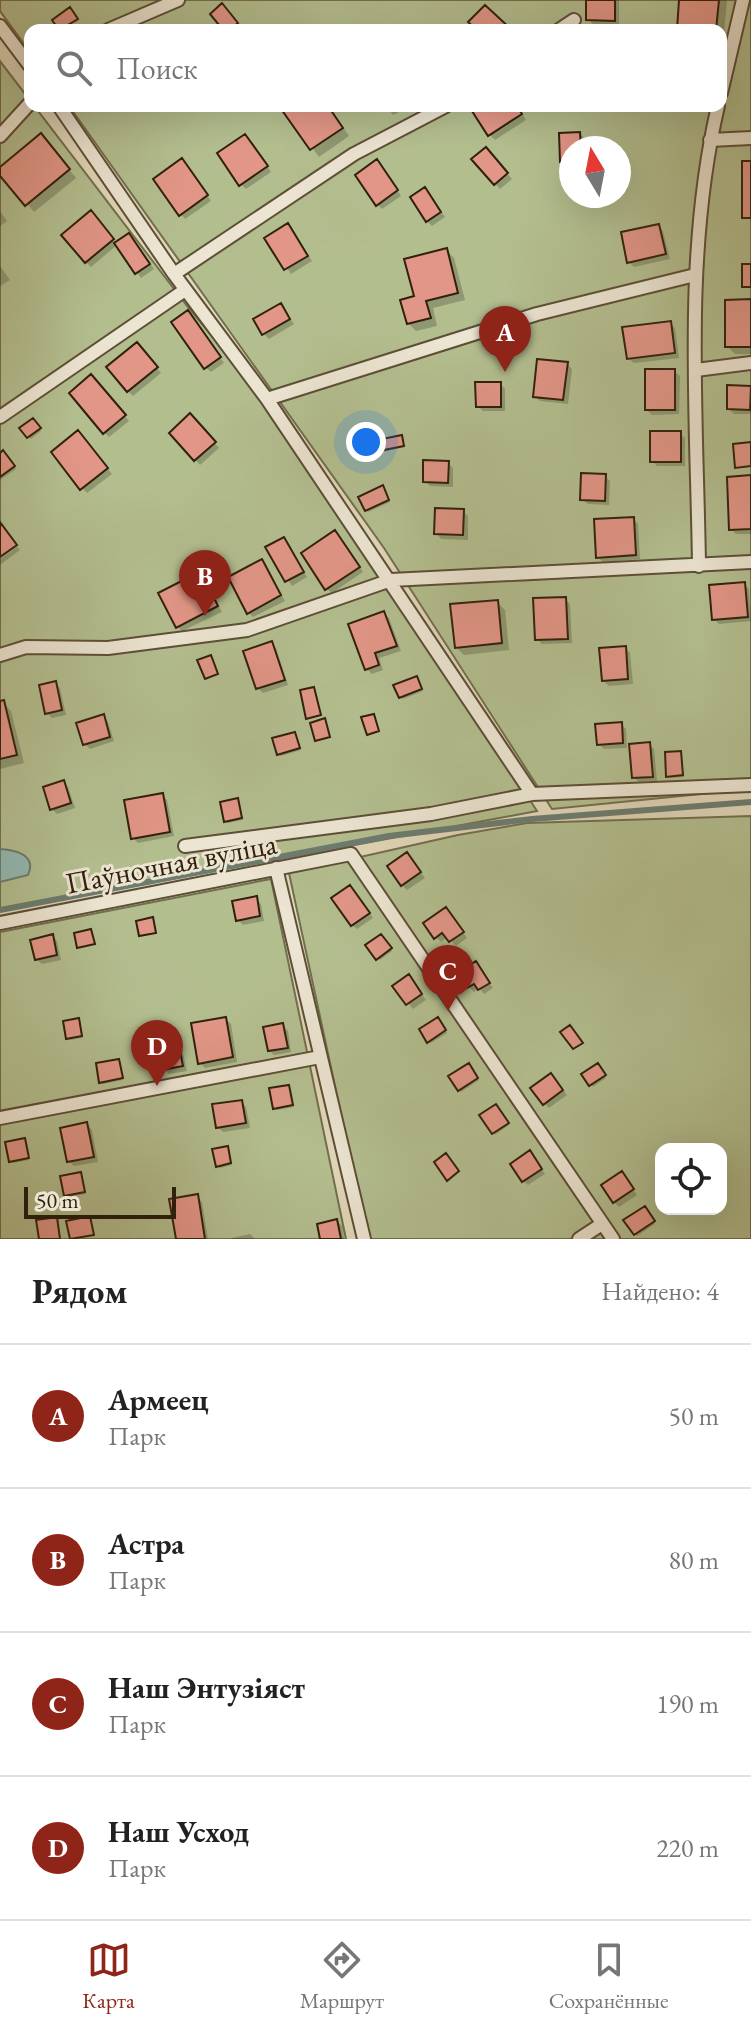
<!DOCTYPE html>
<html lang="ru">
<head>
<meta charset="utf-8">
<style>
	:root { --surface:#fff; --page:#f6f6f6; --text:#222; --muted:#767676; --line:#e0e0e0; --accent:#8f2418 }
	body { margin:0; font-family:"EB Garamond",serif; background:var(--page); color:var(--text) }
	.controls { position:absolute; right:24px; bottom:24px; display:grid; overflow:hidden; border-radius:16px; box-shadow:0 8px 32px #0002 }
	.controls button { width:72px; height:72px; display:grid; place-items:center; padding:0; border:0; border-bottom:2px solid var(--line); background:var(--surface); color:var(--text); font:40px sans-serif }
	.compass { position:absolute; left:559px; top:136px; width:72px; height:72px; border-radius:50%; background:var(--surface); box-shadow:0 8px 32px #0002; rotate:350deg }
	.scale { position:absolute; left:24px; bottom:20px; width:152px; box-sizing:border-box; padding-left:8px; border:4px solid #31200c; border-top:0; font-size:22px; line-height:28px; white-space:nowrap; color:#31200c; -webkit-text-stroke:6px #ece5d2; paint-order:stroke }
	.you { position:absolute; left:366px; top:442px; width:28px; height:28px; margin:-20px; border:6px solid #fff; border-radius:50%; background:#1a73e8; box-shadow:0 0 0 12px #1a73e833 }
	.badge { display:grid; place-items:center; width:52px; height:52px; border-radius:50%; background:var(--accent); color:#fff; font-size:26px; font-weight:700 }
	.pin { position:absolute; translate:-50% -66px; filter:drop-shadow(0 2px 4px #0008) }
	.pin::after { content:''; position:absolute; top:42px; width:28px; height:24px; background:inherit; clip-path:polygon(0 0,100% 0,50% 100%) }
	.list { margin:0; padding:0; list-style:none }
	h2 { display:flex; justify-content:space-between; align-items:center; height:104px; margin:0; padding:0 32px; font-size:34px }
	h2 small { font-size:26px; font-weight:400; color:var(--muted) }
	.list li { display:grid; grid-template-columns:52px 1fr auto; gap:24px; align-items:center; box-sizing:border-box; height:144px; padding:0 32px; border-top:2px solid var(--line) }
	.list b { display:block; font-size:30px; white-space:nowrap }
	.list p { margin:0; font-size:26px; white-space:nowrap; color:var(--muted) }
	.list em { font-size:26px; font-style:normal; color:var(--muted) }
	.icon { flex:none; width:44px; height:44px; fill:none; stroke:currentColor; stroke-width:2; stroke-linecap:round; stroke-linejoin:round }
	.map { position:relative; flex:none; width:751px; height:1239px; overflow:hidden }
	.search { position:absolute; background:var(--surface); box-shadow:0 8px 32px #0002; left:24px; right:24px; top:24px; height:88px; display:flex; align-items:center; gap:20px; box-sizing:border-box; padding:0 28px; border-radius:16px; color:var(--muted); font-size:30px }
	.sheet { height:680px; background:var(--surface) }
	nav { display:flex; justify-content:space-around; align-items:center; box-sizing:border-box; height:112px; border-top:2px solid var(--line); background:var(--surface); font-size:22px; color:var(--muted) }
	nav a { display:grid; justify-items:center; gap:4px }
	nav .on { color:var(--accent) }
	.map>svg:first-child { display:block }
	.green { fill:#b3be8f; stroke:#726f4e; stroke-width:2; fill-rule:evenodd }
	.water { fill:#94b9b2; stroke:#6c7c70; stroke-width:2 }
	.shadow { fill:#0003 }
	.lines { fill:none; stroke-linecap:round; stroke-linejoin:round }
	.stream { stroke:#6c7c70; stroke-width:6 }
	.building { fill:#e29687; stroke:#31200c; stroke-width:2 }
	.service-casing { stroke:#5d4e37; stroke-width:16 }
	.service { stroke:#ece5d2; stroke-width:12 }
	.labels { text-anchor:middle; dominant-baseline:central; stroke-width:6; stroke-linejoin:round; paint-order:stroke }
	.street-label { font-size:30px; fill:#31200c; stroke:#ece5d2 }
</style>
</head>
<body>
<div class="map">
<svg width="751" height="1239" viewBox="0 0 751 1239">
	<rect width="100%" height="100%" fill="#e1d7b9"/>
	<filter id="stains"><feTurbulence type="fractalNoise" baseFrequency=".0025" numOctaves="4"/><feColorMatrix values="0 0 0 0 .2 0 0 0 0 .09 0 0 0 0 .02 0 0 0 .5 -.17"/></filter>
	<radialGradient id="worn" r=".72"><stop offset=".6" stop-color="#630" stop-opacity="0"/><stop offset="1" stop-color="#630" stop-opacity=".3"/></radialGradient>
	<path class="green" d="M0 0H751V789L552 809 384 548 69 106H721V30H30V52L0 11ZM571 148H619V196H571Z
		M0 61 187 306 282 421 537 811 0 911Z
		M751 816V1239H368L289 873 458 835 527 823ZM661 1149H721V1209H661Z
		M271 879 346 1239H0V932Z"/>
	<path class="water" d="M0 849C16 850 37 855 28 875L0 882Z"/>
	<path class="shadow" d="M588 0H619V25L593 24 588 19Z
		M681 0H727L723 44 721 30H679Z
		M72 12 78 21 61 30 55 20Z
		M282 106H328L349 136 319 157Z
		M386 106H411L393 115Z
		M477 106H517L526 120 495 140 490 135Z
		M580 134 585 139V148H571V165L567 166 562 161Z
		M250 141 271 172 246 189 241 184Z
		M49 144 76 178 34 212 0 170Z
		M490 154 512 179 500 189 474 159Z
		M187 166 211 201 185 219 181 214Z
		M382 167 401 196 382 209 377 204Z
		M425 189 445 217 432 226 427 221Z
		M0 211 7 221 0 226Z
		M95 218 116 244 134 240 154 269 141 278 117 245 91 267 86 262Z
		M288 226 312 261 291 274 267 238Z
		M658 226 663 231 670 259 634 267 629 262Z
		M446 250 454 258 465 300 433 308 437 326 416 331 408 323 416 297Z
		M0 266 10 280 0 286Z
		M751 301V354H735L727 346Z
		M280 305 294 324 269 339 264 334Z
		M192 317 224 363 211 372 206 368Z
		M670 323 675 328 679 358 634 363 628 358Z
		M142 349 161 373 133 396 128 391Z
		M567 364 572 369 568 404 540 401 535 396Z
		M674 371 680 376 679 414 652 415 647 410Z
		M96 381 129 421 109 437 104 432Z
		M500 384 505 389V411H483L478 406Z
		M750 388 751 414H734L729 409Z
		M190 416 219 448 200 465 172 433Z
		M32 420 41 431 31 439 22 428Z
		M680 433 685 438V466H657L652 461Z
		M83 437 112 474 87 493 82 488Z
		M401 437 405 447 383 452 381 450Z
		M3 453 16 469 0 480V455Z
		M448 463 453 468V487L430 486 425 481Z
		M605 476 610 481 609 505 588 504 582 499Z
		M751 477V534H736L731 529Z
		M384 490 390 502 368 512 366 510Z
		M463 511 468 516V540L441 539 436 533Z
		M633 519 638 524 640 559 603 562 598 557Z
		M340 537 363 572 332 593 327 589Z
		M284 539 307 577 292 586 268 548Z
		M17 547 20 550 0 565V559Z
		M262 562 285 601 253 617 248 612Z
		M200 574 222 612 182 631 177 626Z
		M744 584 749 589 751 621 719 624 714 619Z
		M565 599 570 604 572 643 542 644 537 639Z
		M497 602 505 610 509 650 464 655 456 647Z
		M384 613 389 618 401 651 379 658 383 670 372 674 367 669Z
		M271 643 276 648 288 685 263 693 258 688Z
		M625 648 630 653 633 684 609 686 603 681Z
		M418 680 423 691 403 699 401 697Z
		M55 683 60 688 66 715 52 718 47 713Z
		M0 703H3L11 711 24 763 0 769Z
		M103 717 108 722 114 741 90 749 85 744Z
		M621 724 626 729 627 748 604 749 599 744Z
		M295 734 301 750 281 756 279 754Z
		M649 744 654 749 657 781 639 782 634 777Z
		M680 753 684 777 670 778 668 776Z
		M63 782 68 787 75 808 57 814 52 809Z
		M162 795 167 800 174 836 138 843 133 838Z
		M237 800 243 820 228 823 226 821Z
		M407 854 425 878 407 890 402 885Z
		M355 892 373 918 357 929 352 925Z
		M256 899 261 904 264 921 243 925 238 920Z
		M451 914 467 938 456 946 448 937 441 942 436 937Z
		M52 936 57 941 61 960 42 964 36 959Z
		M380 936 392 951 380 960 368 946Z
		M476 964 493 988 484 994 479 988 474 992 469 987Z
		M413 982 426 1000 413 1009 395 986Z
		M226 1019 231 1024 237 1062 205 1068 200 1063Z
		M78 1020 83 1038 70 1040 68 1038Z
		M439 1021 447 1033 431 1043 429 1041Z
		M283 1026 288 1031 291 1052 274 1055 269 1050Z
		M177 1044 182 1049 187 1071 169 1074 164 1069Z
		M119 1061 123 1080 103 1084 101 1082Z
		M470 1067 479 1080 461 1092 459 1090Z
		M599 1068 606 1078 593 1087 584 1074Z
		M556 1080 567 1095 549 1108 544 1103Z
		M288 1087 294 1107 277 1110 275 1108Z
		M241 1102 246 1107 250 1128 223 1132 218 1127Z
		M498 1108 509 1125 495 1135 494 1133Z
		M87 1124 92 1130 98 1162 74 1166 69 1161Z
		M24 1141 29 1160 13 1163 11 1161Z
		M227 1148 232 1165 220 1168 218 1166Z
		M534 1158 545 1174 528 1185 523 1181Z
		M80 1174 86 1194 67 1197 65 1195Z
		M626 1178 637 1195 619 1207 614 1202Z
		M197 1197 202 1202 208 1239H178Z
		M646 1210 655 1224 637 1236 635 1234Z
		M89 1218 94 1236 72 1239V1238Z
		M337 1221 342 1226 344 1239H322Z
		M250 1234 255 1239H232V1238Z"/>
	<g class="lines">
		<path class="stream" d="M0 910 389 836 532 819 751 802"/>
	</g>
	<path class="building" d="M586 0H615V21L586 20Z
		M679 0H719L716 30H677Z
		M222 3 238 23 229 30H223L210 14Z
		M485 5 511 29 510 30H477L468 22Z
		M70 7 78 19 59 30 52 20Z
		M279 106H328L343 128 310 150Z
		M474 106H517L522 114 488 136 470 108Z
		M580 132 581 148H571V161L560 162 559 133Z
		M41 133 70 169 25 206 0 176V167Z
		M245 134 268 166 239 186 217 153Z
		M486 147 508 173 494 185 471 159Z
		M182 158 208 195 179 216 153 179Z
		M377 159 398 190 376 206 355 175Z
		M742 161H751V218H742Z
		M425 187 441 212 426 222 410 197Z
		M91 210 114 239 85 263 61 235Z
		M288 223 308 256 284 270 264 238Z
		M659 224 666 254 627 263 621 232Z
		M129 233 150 264 135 274 114 243Z
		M447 248 458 293 426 301 431 318 407 324 400 300 414 296 404 259Z
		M742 264H751V287H742Z
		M751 299V347H725V300Z
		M281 303 290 319 262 335 253 319Z
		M188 310 221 357 204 369 171 322Z
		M671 321 675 353 627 359 622 327Z
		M137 342 158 367 127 392 106 367Z
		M537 359 568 362 563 400 533 397Z
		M645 369H675V410H645Z
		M91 374 126 415 103 434 69 393Z
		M475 382H501V407H476Z
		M727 385 751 386 750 410 727 409Z
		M190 413 216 442 194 461 169 433Z
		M33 418 41 428 27 438 19 428Z
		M78 430 108 468 80 490 51 452Z
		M650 431H681V462H650Z
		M402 435 404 446 379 451 377 440Z
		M751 442V466L735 468 733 444Z
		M3 450 15 466 0 477V453Z
		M423 460 449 461 448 483 423 482Z
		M581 473 606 474 605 501 580 500Z
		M751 475V529L729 530 727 477Z
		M383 485 389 500 365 511 358 497Z
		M435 508 464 509 463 535 434 534Z
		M634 517 636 555 596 558 594 519Z
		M0 522 17 545 0 557Z
		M335 530 360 567 325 590 301 553Z
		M284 537 304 572 285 582 265 547Z
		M262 559 281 595 247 614 228 577Z
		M201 571 218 606 176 628 158 593Z
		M745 582 748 617 712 620 709 585Z
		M566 597 568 639 535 640 533 598Z
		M498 600 502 643 455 648 450 604Z
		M384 611 397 646 375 653 379 665 365 670 348 624Z
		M272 641 285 680 256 689 243 651Z
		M626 646 628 679 602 681 599 648Z
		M211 655 218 674 205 679 197 660Z
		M417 676 422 689 399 698 393 685Z
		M56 681 62 710 45 714 39 685Z
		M314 687 321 715 306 719 300 690Z
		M4 700 17 755 0 759V701Z
		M104 714 110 737 83 745 76 723Z
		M374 714 379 731 367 735 361 717Z
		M325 718 330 737 315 741 310 723Z
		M622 722 623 743 597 745 595 724Z
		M295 732 300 748 277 755 272 738Z
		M650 742 653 777 632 778 629 744Z
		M681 751 683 775 666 777 665 752Z
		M64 780 71 803 50 810 43 787Z
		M163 793 170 832 131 839 124 800Z
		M238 798 242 818 224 822 220 802Z
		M407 852 421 872 401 886 387 866Z
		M350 885 370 913 351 926 331 898Z
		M257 896 260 916 236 921 232 901Z
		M446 907 464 932 449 942 442 933 434 939 423 923Z
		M153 917 156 933 139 936 136 921Z
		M91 929 95 944 77 948 74 933Z
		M53 934 57 955 35 960 30 940Z
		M381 934 392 948 376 960 365 945Z
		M476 961 490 983 478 990 474 984 467 988 458 973Z
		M409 974 422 994 406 1005 392 986Z
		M226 1017 233 1057 198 1064 191 1023Z
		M438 1017 446 1030 427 1043 419 1029Z
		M79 1018 82 1036 66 1039 63 1021Z
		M283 1023 288 1048 268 1051 263 1027Z
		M570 1025 583 1043 573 1049 560 1032Z
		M178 1041 183 1066 162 1070 157 1045Z
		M119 1059 123 1078 99 1083 96 1063Z
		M469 1063 478 1078 458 1091 448 1076Z
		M598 1063 606 1075 589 1086 581 1074Z
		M551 1073 563 1090 543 1105 530 1088Z
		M289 1085 293 1105 273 1109 269 1088Z
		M242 1100 246 1123 216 1128 212 1104Z
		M496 1104 509 1123 492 1134 479 1115Z
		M87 1122 94 1157 67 1162 60 1128Z
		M25 1138 29 1158 9 1162 5 1142Z
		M228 1146 231 1163 216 1167 212 1149Z
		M530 1150 542 1169 522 1182 510 1164Z
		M446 1153 459 1171 447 1181 434 1162Z
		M622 1171 634 1189 613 1203 601 1185Z
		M81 1172 85 1192 64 1196 60 1176Z
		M198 1194 205 1239H176L169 1199Z
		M645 1206 655 1221 634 1235 623 1220Z
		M90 1216 94 1235 70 1239 66 1221Z
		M57 1217 60 1239H39L36 1220Z
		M337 1219 341 1239H320L317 1224Z"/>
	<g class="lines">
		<g class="service-casing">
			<path id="service" d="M0 26 30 66
				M108 30 178 0
				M559 30 574 20
				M721 93 743 0
				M59 106 174 274 267 399 532 794
				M0 136 30 103
				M710 140 751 138
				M174 274 354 154 446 106
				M696 370 751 363
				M267 399 537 314 695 275
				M0 417 185 290
				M699 566C697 414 683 256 718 106
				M0 655 26 647 108 648 247 630 391 580 751 562
				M185 846 431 814 532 794 751 785
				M276 868 364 1239
				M0 923 351 854 613 1239
				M0 1118 320 1057
				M579 1239 602 1224"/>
		</g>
		<use href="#service" class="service"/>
	</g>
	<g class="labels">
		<g class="street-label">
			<text transform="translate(171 863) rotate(-11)">Паўночная вуліца</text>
		</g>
	</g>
	<rect width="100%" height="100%" filter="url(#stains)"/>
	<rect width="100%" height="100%" fill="url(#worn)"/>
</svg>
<div class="controls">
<button><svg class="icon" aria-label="locate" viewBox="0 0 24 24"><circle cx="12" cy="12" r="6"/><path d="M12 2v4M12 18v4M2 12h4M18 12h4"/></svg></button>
</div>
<svg class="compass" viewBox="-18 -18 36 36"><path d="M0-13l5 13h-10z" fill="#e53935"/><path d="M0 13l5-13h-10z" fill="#767676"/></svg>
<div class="scale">50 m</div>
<div class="you"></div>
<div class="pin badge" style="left:505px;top:372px">A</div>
<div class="pin badge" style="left:205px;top:616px">B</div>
<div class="pin badge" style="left:448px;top:1011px">C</div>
<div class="pin badge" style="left:157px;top:1086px">D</div>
<div class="search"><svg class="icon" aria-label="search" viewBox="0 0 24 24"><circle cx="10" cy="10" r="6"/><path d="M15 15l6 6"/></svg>Поиск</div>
</div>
<section class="sheet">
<h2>Рядом<small>Найдено: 4</small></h2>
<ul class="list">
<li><span class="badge">A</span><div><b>Армеец</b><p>Парк</p></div><em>50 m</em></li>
<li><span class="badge">B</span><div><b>Астра</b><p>Парк</p></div><em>80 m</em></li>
<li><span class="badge">C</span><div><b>Наш Энтузіяст</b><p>Парк</p></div><em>190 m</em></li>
<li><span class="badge">D</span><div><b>Наш Усход</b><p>Парк</p></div><em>220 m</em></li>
</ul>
</section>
<nav>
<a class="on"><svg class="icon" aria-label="map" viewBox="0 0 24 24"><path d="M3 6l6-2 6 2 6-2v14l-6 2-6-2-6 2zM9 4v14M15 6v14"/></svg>Карта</a>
<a><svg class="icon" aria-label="directions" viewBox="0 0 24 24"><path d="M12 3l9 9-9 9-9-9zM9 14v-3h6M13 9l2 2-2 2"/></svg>Маршрут</a>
<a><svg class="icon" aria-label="saved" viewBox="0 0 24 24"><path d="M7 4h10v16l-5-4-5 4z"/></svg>Сохранённые</a>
</nav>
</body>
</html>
